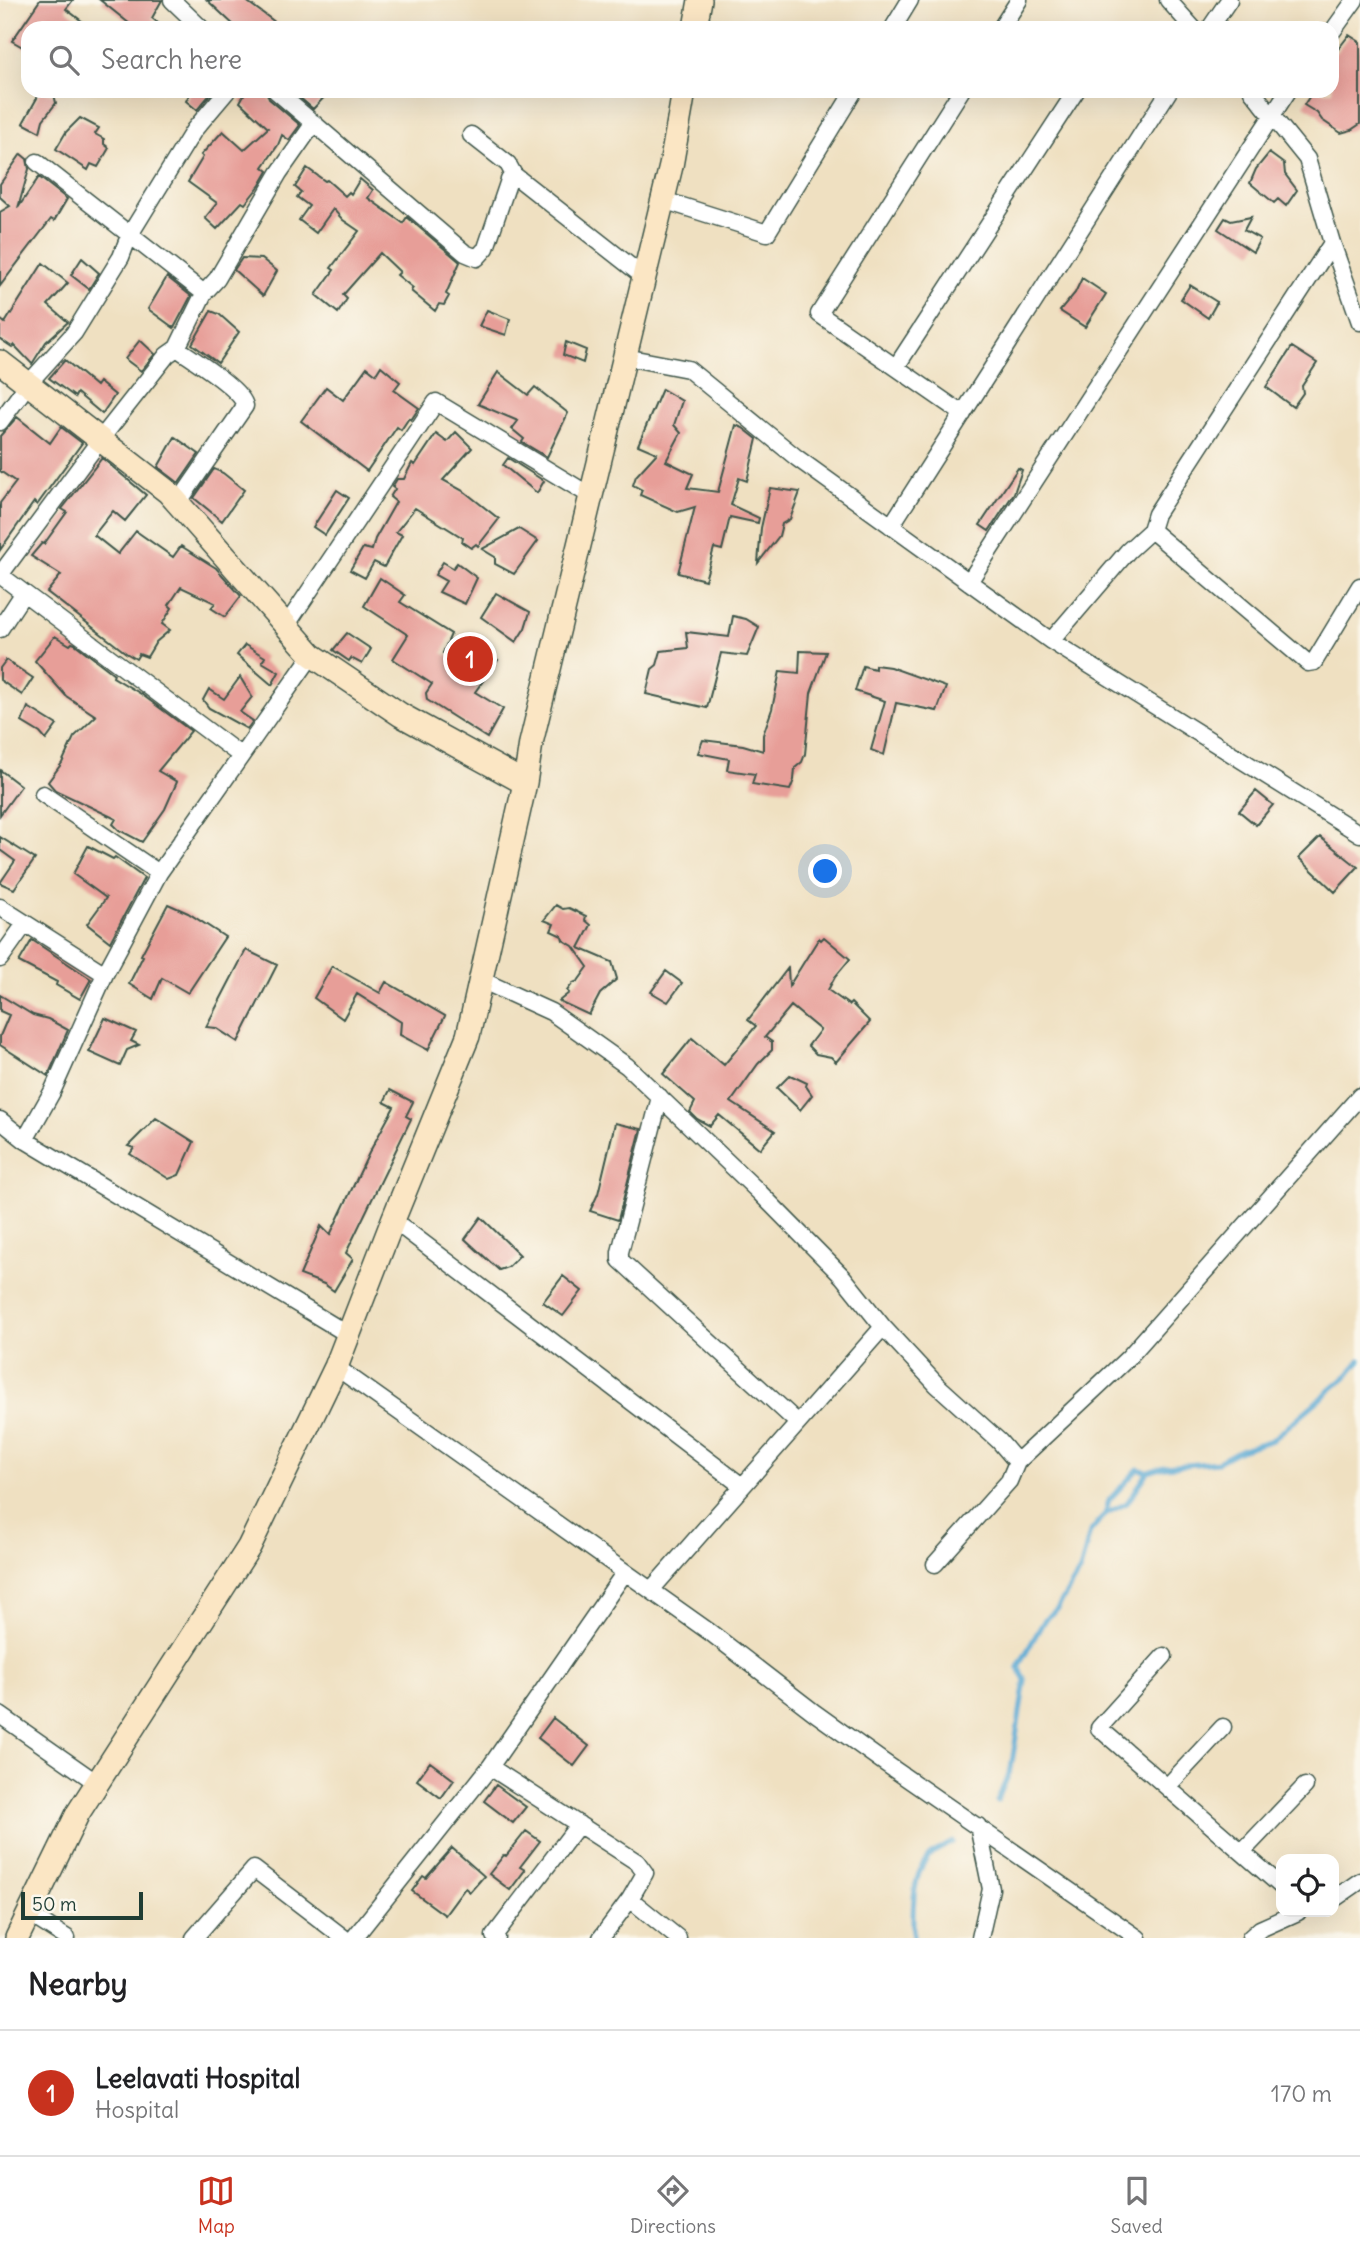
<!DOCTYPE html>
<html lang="en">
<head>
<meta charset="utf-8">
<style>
	:root { --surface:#fff; --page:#f2f2f2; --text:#202124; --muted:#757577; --line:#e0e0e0; --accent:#c8321e }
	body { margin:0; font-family:Delius,sans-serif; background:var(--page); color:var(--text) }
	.controls { position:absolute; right:21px; bottom:21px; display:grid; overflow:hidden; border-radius:14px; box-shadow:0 7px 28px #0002 }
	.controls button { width:63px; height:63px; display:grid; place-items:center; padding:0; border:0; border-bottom:2px solid var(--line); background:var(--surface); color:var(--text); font:35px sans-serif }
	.scale { position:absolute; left:21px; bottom:18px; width:122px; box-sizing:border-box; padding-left:7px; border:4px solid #1f3d34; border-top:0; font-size:19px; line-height:24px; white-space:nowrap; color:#1f3d34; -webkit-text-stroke:5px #fbf7ec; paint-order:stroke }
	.you { position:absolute; left:826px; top:872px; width:24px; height:24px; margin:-18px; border:5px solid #fff; border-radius:50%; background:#1a73e8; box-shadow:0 0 0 10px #1a73e833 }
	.badge { display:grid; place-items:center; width:46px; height:46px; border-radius:50%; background:var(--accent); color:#fff; font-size:23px; font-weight:700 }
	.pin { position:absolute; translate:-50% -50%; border:4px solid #fff; box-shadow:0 2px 7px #0006 }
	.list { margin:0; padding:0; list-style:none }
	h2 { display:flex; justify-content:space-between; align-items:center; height:91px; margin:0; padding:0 28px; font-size:30px }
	h2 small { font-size:23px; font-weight:400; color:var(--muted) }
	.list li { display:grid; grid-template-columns:46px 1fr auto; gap:21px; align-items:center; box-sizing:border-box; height:126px; padding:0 28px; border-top:2px solid var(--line) }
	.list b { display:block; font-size:26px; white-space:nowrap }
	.list p { margin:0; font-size:23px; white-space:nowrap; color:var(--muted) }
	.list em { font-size:23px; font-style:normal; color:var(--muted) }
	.icon { flex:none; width:38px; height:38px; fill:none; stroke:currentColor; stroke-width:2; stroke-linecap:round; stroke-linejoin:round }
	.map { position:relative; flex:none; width:1360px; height:1938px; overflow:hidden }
	.search { position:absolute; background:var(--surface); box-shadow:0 7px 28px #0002; left:21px; right:21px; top:21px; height:77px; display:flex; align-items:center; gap:18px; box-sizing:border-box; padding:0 24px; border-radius:21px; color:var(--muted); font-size:26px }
	.sheet { height:217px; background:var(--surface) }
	nav { display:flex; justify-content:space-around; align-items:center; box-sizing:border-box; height:98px; border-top:2px solid var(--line); background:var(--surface); font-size:19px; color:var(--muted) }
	nav a { display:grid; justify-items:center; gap:4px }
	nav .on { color:var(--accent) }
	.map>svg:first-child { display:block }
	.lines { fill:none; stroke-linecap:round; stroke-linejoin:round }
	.stream { stroke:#58a8d3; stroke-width:5 }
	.building { fill:#e79e98 }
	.street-casing { stroke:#3e5549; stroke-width:19 }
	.secondary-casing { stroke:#3e5549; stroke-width:26 }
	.street { stroke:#fff; stroke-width:16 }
	.secondary { stroke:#fbe6c4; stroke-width:23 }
</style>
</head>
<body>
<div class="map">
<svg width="1360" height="1938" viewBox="0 0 1360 1938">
	<rect width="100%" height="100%" fill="#fbf7ec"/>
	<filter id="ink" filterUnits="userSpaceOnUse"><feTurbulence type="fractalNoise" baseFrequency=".0143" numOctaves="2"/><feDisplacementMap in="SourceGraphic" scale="14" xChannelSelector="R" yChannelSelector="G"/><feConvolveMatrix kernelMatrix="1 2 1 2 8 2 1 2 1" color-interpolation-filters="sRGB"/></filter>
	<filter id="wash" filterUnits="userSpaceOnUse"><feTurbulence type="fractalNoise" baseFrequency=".00686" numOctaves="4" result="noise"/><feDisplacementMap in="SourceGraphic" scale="28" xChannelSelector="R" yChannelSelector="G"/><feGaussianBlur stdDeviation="1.57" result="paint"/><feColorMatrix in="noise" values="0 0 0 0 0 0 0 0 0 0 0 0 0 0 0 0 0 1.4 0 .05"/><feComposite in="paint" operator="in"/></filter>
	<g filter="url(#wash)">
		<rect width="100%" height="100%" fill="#efe0c1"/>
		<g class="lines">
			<path class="stream" d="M1105 1514 1127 1503 1148 1472
				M997 1801 1011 1769 1025 1680 1018 1667 1045 1619 1057 1609 1080 1571 1090 1532 1105 1514 1109 1500 1138 1469 1148 1472 1165 1467 1218 1462 1240 1450 1272 1440 1348 1375 1360 1360
				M913 1938C913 1914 911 1875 929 1856 935 1850 946 1846 953 1842"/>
		</g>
		<g id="blocks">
			<path class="building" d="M40 0H73L66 9 91 28H28V50L12 41Z
				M100 0H162L152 18 164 28H135Z
				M207 0H245L283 28H237Z
				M1349 35 1360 42V124L1351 130 1341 133 1322 120 1317 113 1304 105 1313 91H1332V57Z
				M41 91 54 94 56 103 43 120 40 132 23 123Z
				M191 91H213L197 110 186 101Z
				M246 91H266L269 99 300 125 289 140 282 135 278 145 263 167 268 171 260 185 245 204 242 202 217 229 205 218 217 203 188 182 203 157 201 155 223 131 244 150 268 128 240 102Z
				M292 91H330L313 109Z
				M80 118 99 128 95 134 104 139V144L109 148 98 167 91 164 88 170 56 149 66 132Z
				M1269 153 1284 164 1285 174 1297 190 1286 206 1278 199 1274 203 1250 183 1256 169Z
				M21 154 27 159 29 169 18 208 39 177 67 199 54 221 51 219 0 286V212L10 206 0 197V184Z
				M307 168 325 181 327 180 345 196 349 192 351 194 360 179 373 190 368 198 403 223 407 217 460 262 446 294 449 296 444 305 439 304 435 311 411 291 413 288 397 275 400 272 380 253 343 295 347 299 338 313 316 295 334 270 331 268 359 231 343 220 333 209 316 233 299 220 309 206 297 197 301 192 295 187Z
				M1251 217 1244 230 1260 239 1253 252 1218 229 1225 218 1231 221Z
				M82 258 99 273 89 289 71 275Z
				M242 258 262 259 277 271 263 296 234 270Z
				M43 263 68 283 48 305 68 322 46 342 32 364 14 345 12 347 0 339V319L5 323Z
				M167 277 191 296 174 328 148 309Z
				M1082 278 1106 294 1085 327 1060 311 1075 293Z
				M1190 285 1217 302 1208 318 1181 299Z
				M487 310 510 319 506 335 479 326Z
				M211 311 219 314 239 332 218 363 192 344Z
				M140 340 155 354 141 371 125 359Z
				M566 342 586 350 583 363 563 355Z
				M1292 347 1317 363 1302 386 1303 393 1293 407 1266 387Z
				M65 360 96 386 99 382 115 395 102 414 77 393 75 397 49 378Z
				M381 366 400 382 394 390 419 408 411 420 409 418 401 430 397 427 367 471 301 421 326 387 343 400 367 367 376 374Z
				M498 372 528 395 535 387 568 413 547 457 522 442 524 439 512 429 518 421 478 404Z
				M662 389 682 401 674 425 681 433 666 461 693 474 687 488 718 492 736 425 743 428 757 439 747 481 739 478 731 505 759 518 758 523 730 517 722 550 714 548 705 580 678 573 695 507 678 512 640 495 642 490 633 485 636 476 657 453 638 445Z
				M17 417 50 443 61 427 82 443 37 505 34 502 0 550V503L16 482 0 471V436Z
				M456 432 472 448 443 480 465 492 499 519 478 546 476 544 471 548 462 542 463 538 415 508 396 532 402 535 384 567 374 562 365 578 350 570 363 548 372 550 375 539 396 502 390 497 395 489 392 487 397 479H404L412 463 415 465 436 434 447 442Z
				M175 437 199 454 179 483 158 467Z
				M102 458 146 495 125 521 113 511 94 535 118 554 136 531 173 557 181 546 216 568 241 596 225 617 211 608 215 603 181 587 169 605 172 608 162 624 170 630 156 642 147 657 139 654 136 659 126 653 47 592 61 575 31 556 42 543 44 544 67 512 62 509Z
				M508 458 544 481 537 493 503 465Z
				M1018 468 1022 470 1014 493 989 531 980 525Z
				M214 469 223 473 244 490 222 521 194 498Z
				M770 488 800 492 790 519 782 524 779 536 758 563 761 528Z
				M337 490 349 498 325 535 313 527Z
				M519 529 538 541 514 574 495 564V557L482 549Z
				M443 562 453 568 457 563 477 578 465 604 439 592 446 581 435 575Z
				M380 578 405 595 400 602 451 634 443 653 455 659 467 639 498 660 475 692 503 709 487 738 427 700 426 693 432 684 393 659 408 635 364 606Z
				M496 593 530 612 525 628 516 642 481 617Z
				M733 616 746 619 759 627 747 656 721 653 707 708 646 694 652 669 657 665 661 651 688 648 686 632 729 637Z
				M347 633 371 649 362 664 351 658 349 661 333 650Z
				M55 636 70 645 72 643 75 644 114 674 113 677 141 694 191 731 158 771 177 782 165 809 142 842 119 830 113 824 116 819 55 790 48 782 62 763 74 737 96 716 66 696 35 661Z
				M245 645 265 657 262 662 279 672 272 685 237 655Z
				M800 651 826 652 811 693 805 754 802 762 795 768 794 780 790 790 752 784 755 774 727 770 729 759 698 753 703 740 743 745 763 751V735L772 709 780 671 799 673Z
				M6 660 33 678 22 695 0 680V668Z
				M875 665 890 667 946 687 937 711 896 703 884 755 871 750 885 701 855 691 863 666 875 669Z
				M240 677 252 697 240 712 253 721 247 729 209 708 203 700 209 689 224 699Z
				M28 707 57 725 46 740 40 733 22 722Z
				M0 770 21 786 0 815Z
				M1256 791 1273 805 1256 825 1239 811Z
				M0 837 35 859 14 889 0 883 15 861 0 850Z
				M1320 837 1358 867 1335 892 1299 858Z
				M88 846 113 859 115 857 144 878 110 942 87 924 106 898 73 874Z
				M168 904 188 913 225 937 188 993 162 978 153 999 129 984 143 956 141 955Z
				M556 905 563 909 569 908 586 916 585 920 591 925 579 948 612 962 617 979 600 994 589 1015 559 1001 569 993 567 991 573 983 578 981 588 967 573 946 563 940 562 936 551 931 554 924 544 920Z
				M824 937 850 959 835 977 828 990 849 1005 851 1003 870 1022 836 1062 831 1057 816 1054 808 1046 820 1030 791 1006 765 1037 772 1042V1050L758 1064 731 1102 775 1131 760 1149 719 1115 710 1126 697 1119 690 1112 695 1102 663 1074 692 1038 724 1065 756 1026 748 1020 788 968 789 986 819 938 821 940Z
				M32 940 91 979 80 999 56 985 57 982 19 962Z
				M246 950 277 965 238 1042 216 1028 206 1027Z
				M332 966 380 993 386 982 445 1016 428 1050 400 1035 401 1022 357 994 343 1019 314 998Z
				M666 971 682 983 668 1002 651 992Z
				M0 995 33 1015 48 1019 68 1030 48 1076 0 1045V1036L9 1015 0 1011Z
				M105 1018 136 1032 131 1041 139 1045 127 1050 120 1066 89 1052Z
				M790 1075 807 1083 806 1086 812 1095 800 1110 777 1088Z
				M390 1090 413 1102 406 1116 411 1119 346 1253 353 1259 334 1291 324 1284 300 1275 321 1226 330 1235 369 1153 394 1107 384 1102Z
				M156 1118 194 1142 179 1175 169 1179 130 1154 134 1148 128 1146Z
				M615 1123 641 1129 618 1220 590 1211 598 1194Z
				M481 1217 520 1255 508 1267 499 1270 465 1239Z
				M563 1276 582 1291 563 1316 543 1302Z
				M553 1718 589 1746 574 1766 538 1738Z
				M430 1762 454 1780 441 1798 417 1780Z
				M496 1785 526 1807 513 1823 484 1801Z
				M526 1831 540 1841 520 1867 525 1870 510 1890 489 1874 504 1855 506 1856Z
				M452 1848 484 1876 470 1892 465 1888 445 1915 412 1891 423 1876 426 1878Z"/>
		</g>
	</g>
	<g filter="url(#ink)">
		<use href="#blocks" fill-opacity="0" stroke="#3e5549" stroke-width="2"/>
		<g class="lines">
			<g class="street-casing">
				<path id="street" d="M172 0 201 28
					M1168 0 1193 28
					M893 28 910 0
					M1001 28 1019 0
					M1210 28 1229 0
					M1332 32 1355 0
					M276 91 465 253 477 258 486 248 509 180 514 175
					M961 91 819 314 963 414
					M1252 91 1307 159 1332 243 1360 322
					M471 135 508 164 514 175 644 277
					M37 162 204 293
					M663 200 767 233 854 91
					M177 348C192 359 242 389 245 406L178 503
					M625 357 688 369 797 458 1051 641 1360 834
					M896 367 1076 91
					M0 422 28 384 74 333 121 257 129 236 194 130 227 91
					M891 526 1169 91
					M1151 530 1308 663 1314 662 1360 586
					M0 575 100 440 167 355 177 348 204 293 217 279 279 173 314 123
					M0 575 240 755
					M969 582 1288 91
					M286 626 436 402 591 496
					M0 629 23 594
					M1051 641 1128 551 1151 530 1156 514 1332 243
					M43 794 159 873
					M0 907 105 974
					M0 959 25 924
					M481 980 551 1012 627 1066 760 1193 843 1277 883 1327 937 1385 999 1441 1017 1462 1009 1481 935 1564
					M660 1097 620 1252V1260L798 1423
					M0 1120 25 1140 349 1335
					M25 1140 52 1092 105 974 159 873 312 655
					M393 1220 742 1486
					M336 1367 711 1633 815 1713 882 1761 1138 1938
					M1017 1462 1128 1358 1360 1096
					M651 1590 883 1327
					M1164 1656 1099 1728 1281 1886
					M0 1715 97 1783
					M490 1767 637 1862 645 1873 630 1899 601 1938
					M1167 1787 1223 1727
					M978 1826 991 1889 980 1938
					M1242 1852 1305 1786
					M630 1899 678 1938
					M1334 1899 1360 1881
					M29 1914 67 1938
					M194 1938 254 1869 344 1938
					M354 1938 490 1767 625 1572
					M497 1938 494 1936 579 1824
					M1250 1938 1260 1929 1298 1912"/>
			</g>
			<g class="secondary-casing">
				<path id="secondary" d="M695 28 700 0
					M0 362 168 492 312 655 401 715 525 783
					M17 1938 78 1813 249 1547 336 1367 393 1220 468 1036 525 783 531 743 671 166 684 91"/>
			</g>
			<use href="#street" class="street"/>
			<use href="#secondary" class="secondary"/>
		</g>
	</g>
</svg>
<div class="controls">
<button><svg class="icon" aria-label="locate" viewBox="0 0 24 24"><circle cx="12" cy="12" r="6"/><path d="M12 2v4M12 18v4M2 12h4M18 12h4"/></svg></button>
</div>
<div class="scale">50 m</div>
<div class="you"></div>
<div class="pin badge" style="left:470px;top:659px">1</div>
<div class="search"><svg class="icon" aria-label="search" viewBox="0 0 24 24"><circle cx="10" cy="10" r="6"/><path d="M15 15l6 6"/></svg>Search here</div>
</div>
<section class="sheet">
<h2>Nearby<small></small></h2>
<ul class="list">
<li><span class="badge">1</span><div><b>Leelavati Hospital</b><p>Hospital</p></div><em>170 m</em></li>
</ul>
</section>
<nav>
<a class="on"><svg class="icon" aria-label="map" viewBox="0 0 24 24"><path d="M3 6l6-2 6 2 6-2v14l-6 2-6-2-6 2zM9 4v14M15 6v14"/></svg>Map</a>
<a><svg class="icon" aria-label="directions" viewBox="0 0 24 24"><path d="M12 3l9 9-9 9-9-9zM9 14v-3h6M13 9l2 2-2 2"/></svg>Directions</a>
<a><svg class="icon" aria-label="saved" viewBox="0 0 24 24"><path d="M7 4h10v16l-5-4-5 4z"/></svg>Saved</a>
</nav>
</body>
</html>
